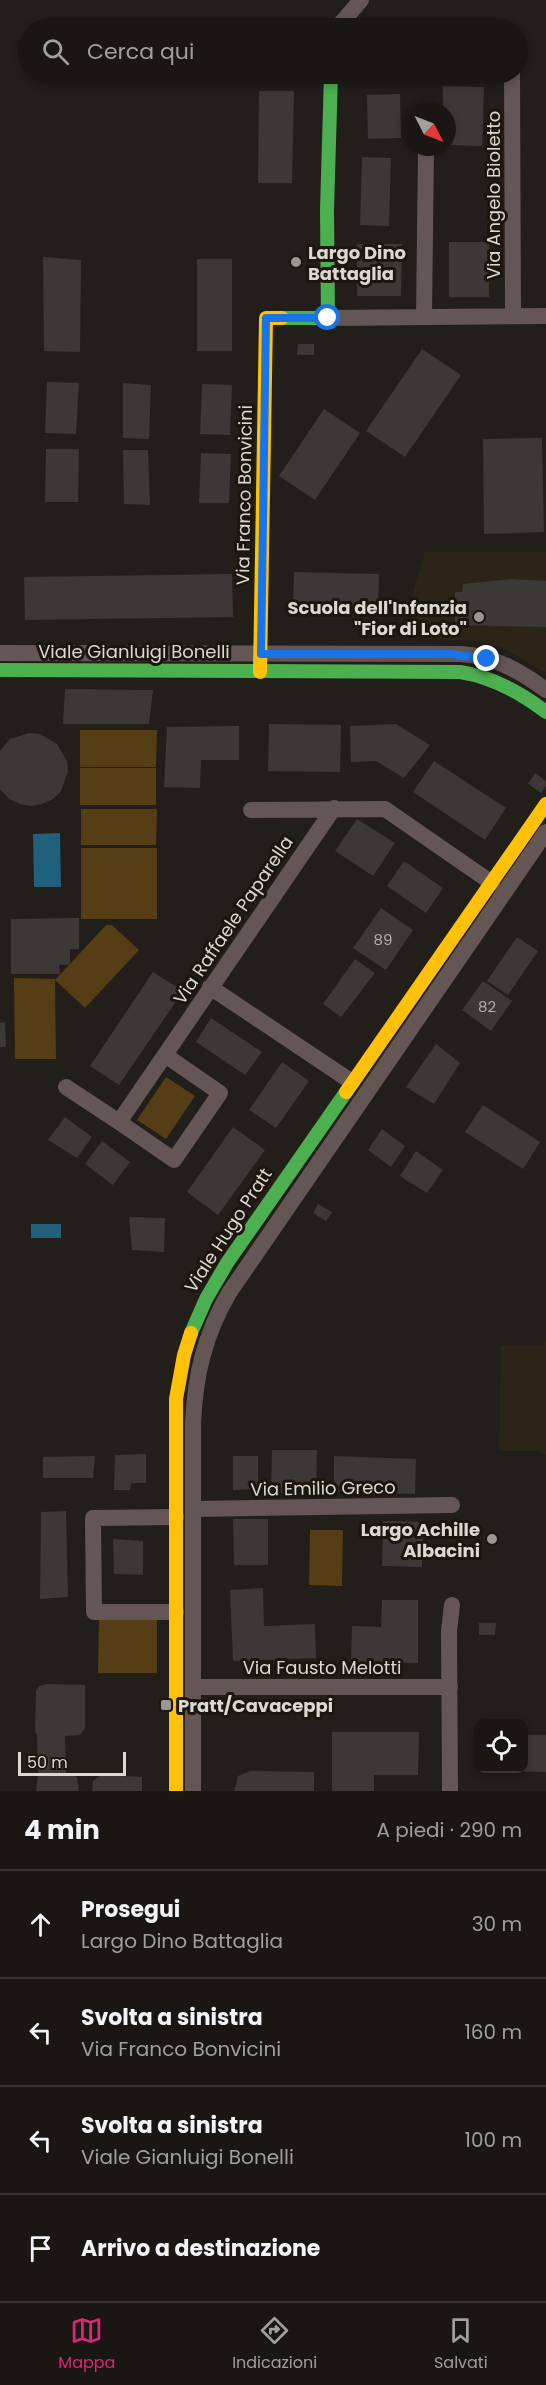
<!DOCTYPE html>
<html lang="it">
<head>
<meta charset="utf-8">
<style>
	:root { --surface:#1a1614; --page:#272322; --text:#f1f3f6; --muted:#9f9fa0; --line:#383534; --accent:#db2777 }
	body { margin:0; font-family:Poppins,sans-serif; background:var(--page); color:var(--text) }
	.controls { position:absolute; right:18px; bottom:18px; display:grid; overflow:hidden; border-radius:12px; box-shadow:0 3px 9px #0003 }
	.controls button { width:54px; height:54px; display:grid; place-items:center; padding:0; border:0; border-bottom:2px solid var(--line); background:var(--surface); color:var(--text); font:30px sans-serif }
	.compass { position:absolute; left:402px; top:102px; width:54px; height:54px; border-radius:50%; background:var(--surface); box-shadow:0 3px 9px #0003; rotate:132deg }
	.scale { position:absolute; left:18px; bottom:15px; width:108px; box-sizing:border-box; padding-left:6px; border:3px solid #dbd7d1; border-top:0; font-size:16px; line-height:21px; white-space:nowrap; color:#dbd7d1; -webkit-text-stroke:4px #1c160e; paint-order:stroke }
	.stop { position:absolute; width:18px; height:18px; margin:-14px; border:4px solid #1a73e8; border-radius:50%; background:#fff }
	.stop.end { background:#1a73e8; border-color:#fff; box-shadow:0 2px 6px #0008 }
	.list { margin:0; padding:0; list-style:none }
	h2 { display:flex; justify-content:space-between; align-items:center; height:78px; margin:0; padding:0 24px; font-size:26px }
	h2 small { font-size:20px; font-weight:400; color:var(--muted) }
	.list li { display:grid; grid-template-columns:39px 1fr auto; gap:18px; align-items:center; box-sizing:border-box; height:108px; padding:0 24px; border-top:2px solid var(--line) }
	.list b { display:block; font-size:22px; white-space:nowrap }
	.list p { margin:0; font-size:20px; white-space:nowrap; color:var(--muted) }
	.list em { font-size:20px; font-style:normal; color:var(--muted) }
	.icon { flex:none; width:33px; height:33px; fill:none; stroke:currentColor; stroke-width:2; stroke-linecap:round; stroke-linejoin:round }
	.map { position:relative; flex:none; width:546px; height:1791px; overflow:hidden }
	.search { position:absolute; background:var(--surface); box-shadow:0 3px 9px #0003; left:18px; right:18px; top:18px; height:66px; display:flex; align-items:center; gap:15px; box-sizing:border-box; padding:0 21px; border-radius:33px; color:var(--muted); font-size:22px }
	.sheet { height:510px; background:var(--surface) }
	nav { display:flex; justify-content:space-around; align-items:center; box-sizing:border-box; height:84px; border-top:2px solid var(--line); background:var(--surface); font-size:16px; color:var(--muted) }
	nav a { display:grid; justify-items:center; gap:3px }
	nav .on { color:var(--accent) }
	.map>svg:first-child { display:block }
	.built { fill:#2c2417 }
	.green { fill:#553d16 }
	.water { fill:#20607a }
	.building { fill:#3c3836 }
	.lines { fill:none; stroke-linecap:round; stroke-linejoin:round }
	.street { stroke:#635655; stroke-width:16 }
	.fast { stroke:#4caf50; stroke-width:14 }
	.slow { stroke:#ffc107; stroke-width:14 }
	.route { stroke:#1a73e8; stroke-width:8 }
	.poi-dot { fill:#9a9691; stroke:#1c160e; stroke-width:2 }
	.labels { text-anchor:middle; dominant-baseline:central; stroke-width:6; stroke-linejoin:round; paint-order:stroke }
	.number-label { font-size:15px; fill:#b3afaa }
	.street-label { font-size:18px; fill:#dbd7d1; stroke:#1c160e }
	.poi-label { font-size:18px; font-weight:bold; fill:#dbd7d1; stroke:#1c160e; text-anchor:start }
</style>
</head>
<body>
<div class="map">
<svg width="546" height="1791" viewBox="0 0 546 1791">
	<rect width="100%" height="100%" fill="#221e1a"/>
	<path class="built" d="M425 552H546V673L503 648 477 641 412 638V596Z
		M546 1340V1455L539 1451H499L501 1346H542Z"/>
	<path class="green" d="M80 730H157L156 767H80Z
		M80 768H156V805H80Z
		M81 809H157L156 845H81Z
		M81 848H157V919H81Z
		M106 925H112L139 950 85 1008 55 980 56 1059H15L14 978 56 979Z
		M166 1077 195 1096 166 1139 137 1120Z
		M310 1530H343L342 1586 309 1585Z
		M99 1620H157V1673H98Z"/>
	<path class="water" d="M60 833 61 887H34L33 834Z
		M31 1224H61V1238H31Z"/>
	<path class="building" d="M443 86 484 87 482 146 447 145V111H443Z
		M259 91H294L292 183H258Z
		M400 94 401 138 368 139 367 95Z
		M362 157 391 158 389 226 360 225Z
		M449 242H489V297H449Z
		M357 244H402L401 296H357Z
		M43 257 81 260 80 352 44 351Z
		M197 259H232V351H197Z
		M298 344H314V355H297Z
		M422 349 461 375 405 457 366 431Z
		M47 382 79 383 76 434 45 433Z
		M123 383 151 385 149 439 123 438Z
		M202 384 232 385 230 435 200 434Z
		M324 409 360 433 315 500 279 476Z
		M542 438 544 532 484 534 483 439Z
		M46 449H79L78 502H45Z
		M123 450H148L150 505 124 504Z
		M201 453 231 454 229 503H199Z
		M294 572 379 574 378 609 293 608Z
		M232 574 233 617 25 620 24 577Z
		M512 579 546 581V627L455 625V592H462L463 584Z
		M65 689 153 690 149 724H63Z
		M269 724 341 725 340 772 268 771Z
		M396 724 430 745 404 778 376 761 351 762 350 726Z
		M239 726V760H201L200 788 164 787 167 727Z
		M29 733 40 734 57 744 67 761 68 771 61 791 53 799 42 804 31 806 20 804 9 799 0 789V751L10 739Z
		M434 761 506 808 485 840 413 792Z
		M535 773 546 781V786L541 793 528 784Z
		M357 819 395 843 373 876 335 851Z
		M404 861 443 888 426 913 387 886Z
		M381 908 413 930 386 970 353 948Z
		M79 918V949H70V965H59L60 974H11V919Z
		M517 937 538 951 508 995 487 981Z
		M355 959 375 973 341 1017 323 1004Z
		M153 972 183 991 119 1085 90 1066Z
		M483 981 512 1001 491 1031 462 1010Z
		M211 1018 262 1052 245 1075 196 1042Z
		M5 1022 6 1047H0V1023Z
		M436 1044 460 1063 434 1104 406 1087Z
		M282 1062 309 1081 276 1128 249 1110Z
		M483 1105 540 1142 523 1169 465 1132Z
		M65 1117 92 1137 77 1158 48 1140Z
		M233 1127 265 1150 218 1215 187 1192Z
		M382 1129 405 1146 391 1167 368 1150Z
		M102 1141 130 1162 113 1185 85 1164Z
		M416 1151 443 1170 427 1193 400 1176Z
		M318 1204 332 1212 326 1221 313 1213Z
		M129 1217 165 1218 164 1252 132 1250Z
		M272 1450H317L316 1493H271Z
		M146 1454V1483H131L130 1490H114L115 1455Z
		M95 1456 93 1478H43V1457Z
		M233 1456H258V1489L233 1490Z
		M334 1456 416 1459 415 1494 334 1492Z
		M66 1511 68 1597 40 1599 41 1512Z
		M233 1519H268V1565H234Z
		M383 1521 423 1522 422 1567 382 1566Z
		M113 1539 143 1541V1575L114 1574Z
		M263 1588 264 1626 315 1624 316 1658 233 1661 230 1590Z
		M382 1600H418V1663H351L352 1626 381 1627Z
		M479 1623H496L495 1635H479Z
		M46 1684 85 1685V1728L80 1735 65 1736 66 1776 74 1775 77 1778 79 1791H36L38 1774 37 1735 35 1731 36 1691 39 1686Z
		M332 1732H419L418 1775H374V1791H332Z
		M524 1735H546V1772L503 1771V1768H524Z
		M250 1771 314 1772V1791H234L238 1776Z
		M101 1775 142 1777V1791H92L93 1781Z"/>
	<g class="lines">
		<path class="street" d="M337 28 361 0
			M512 74 513 316
			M424 316 426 147
			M328 318 546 316
			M0 653 461 654C494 656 520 671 546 690
			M251 810 385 809 492 883
			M210 987 352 1082
			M66 1087 119 1122 334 808
			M119 1122 174 1160 220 1093 165 1055
			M194 1509 452 1505
			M176 1612H94L93 1518 176 1517
			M193 1687H450
			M193 1791V1424C195 1376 204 1336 229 1293L546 832
			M450 1791 449 1631 452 1605"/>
		<path class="fast" d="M282 318H328L327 210 331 74
			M0 670 460 672C493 677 520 692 546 712
			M191 1333 206 1299 227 1263 346 1092"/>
		<path class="slow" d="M260 672 266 318H282
			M346 1092 546 804
			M176 1791V1399L184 1355 191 1333"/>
	</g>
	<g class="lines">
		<path class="route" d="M328 318H266L261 654H451L487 659"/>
	</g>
	<g class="poi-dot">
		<circle cx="296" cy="262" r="6"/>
		<circle cx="479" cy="617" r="6"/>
		<circle cx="492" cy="1539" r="6"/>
		<rect x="160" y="1699" width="12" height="12" rx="3"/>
	</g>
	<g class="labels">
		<g class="number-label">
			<text x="383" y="939">89</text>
			<text x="487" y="1006">82</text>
		</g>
		<g class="street-label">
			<text transform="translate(493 195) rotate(-90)">Via Angelo Bioletto</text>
			<text transform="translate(244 495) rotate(-89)">Via Franco Bonvicini</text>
			<text x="134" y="651">Viale Gianluigi Bonelli</text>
			<text transform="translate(233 920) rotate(-56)">Via Raffaele Paparella</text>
			<text transform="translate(228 1230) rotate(-57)">Viale Hugo Pratt</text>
			<text transform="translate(323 1488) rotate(-1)">Via Emilio Greco</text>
			<text x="322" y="1667">Via Fausto Melotti</text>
		</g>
		<g class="poi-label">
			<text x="308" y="252">Largo Dino<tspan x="308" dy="21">Battaglia</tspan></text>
			<text x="467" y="607" text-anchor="end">Scuola dell'Infanzia<tspan x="467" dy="21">"Fior di Loto"</tspan></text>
			<text x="480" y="1529" text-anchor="end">Largo Achille<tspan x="480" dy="21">Albacini</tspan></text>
			<text x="178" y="1705">Pratt/Cavaceppi</text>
		</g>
	</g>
</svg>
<div class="controls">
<button><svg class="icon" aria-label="locate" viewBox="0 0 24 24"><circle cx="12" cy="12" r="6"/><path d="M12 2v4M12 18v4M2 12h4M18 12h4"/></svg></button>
</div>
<svg class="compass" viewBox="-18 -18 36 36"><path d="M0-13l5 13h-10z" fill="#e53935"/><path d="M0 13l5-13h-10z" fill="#9f9fa0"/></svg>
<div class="scale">50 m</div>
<div class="stop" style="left:328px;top:318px"></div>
<div class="stop end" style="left:487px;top:659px"></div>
<div class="search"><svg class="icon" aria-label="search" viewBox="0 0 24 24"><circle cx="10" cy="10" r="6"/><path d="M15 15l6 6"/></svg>Cerca qui</div>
</div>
<section class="sheet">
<h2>4 min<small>A piedi · 290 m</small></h2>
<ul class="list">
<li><svg class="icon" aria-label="ahead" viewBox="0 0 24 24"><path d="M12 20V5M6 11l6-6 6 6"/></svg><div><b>Prosegui</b><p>Largo Dino Battaglia</p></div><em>30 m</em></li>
<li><svg class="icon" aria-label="left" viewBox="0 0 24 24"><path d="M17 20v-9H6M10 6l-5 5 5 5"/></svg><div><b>Svolta a sinistra</b><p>Via Franco Bonvicini</p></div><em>160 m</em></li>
<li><svg class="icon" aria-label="left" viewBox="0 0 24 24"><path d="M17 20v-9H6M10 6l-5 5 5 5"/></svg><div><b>Svolta a sinistra</b><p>Viale Gianluigi Bonelli</p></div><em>100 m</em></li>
<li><svg class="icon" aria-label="arrive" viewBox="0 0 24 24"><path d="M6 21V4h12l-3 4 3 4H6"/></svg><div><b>Arrivo a destinazione</b></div></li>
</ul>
</section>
<nav>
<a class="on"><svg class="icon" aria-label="map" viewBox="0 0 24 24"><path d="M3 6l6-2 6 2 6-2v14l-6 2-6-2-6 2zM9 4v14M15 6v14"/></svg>Mappa</a>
<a><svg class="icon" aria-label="directions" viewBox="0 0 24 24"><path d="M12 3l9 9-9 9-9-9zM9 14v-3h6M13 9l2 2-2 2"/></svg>Indicazioni</a>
<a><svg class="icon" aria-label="saved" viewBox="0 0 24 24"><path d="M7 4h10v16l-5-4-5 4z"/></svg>Salvati</a>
</nav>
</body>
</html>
